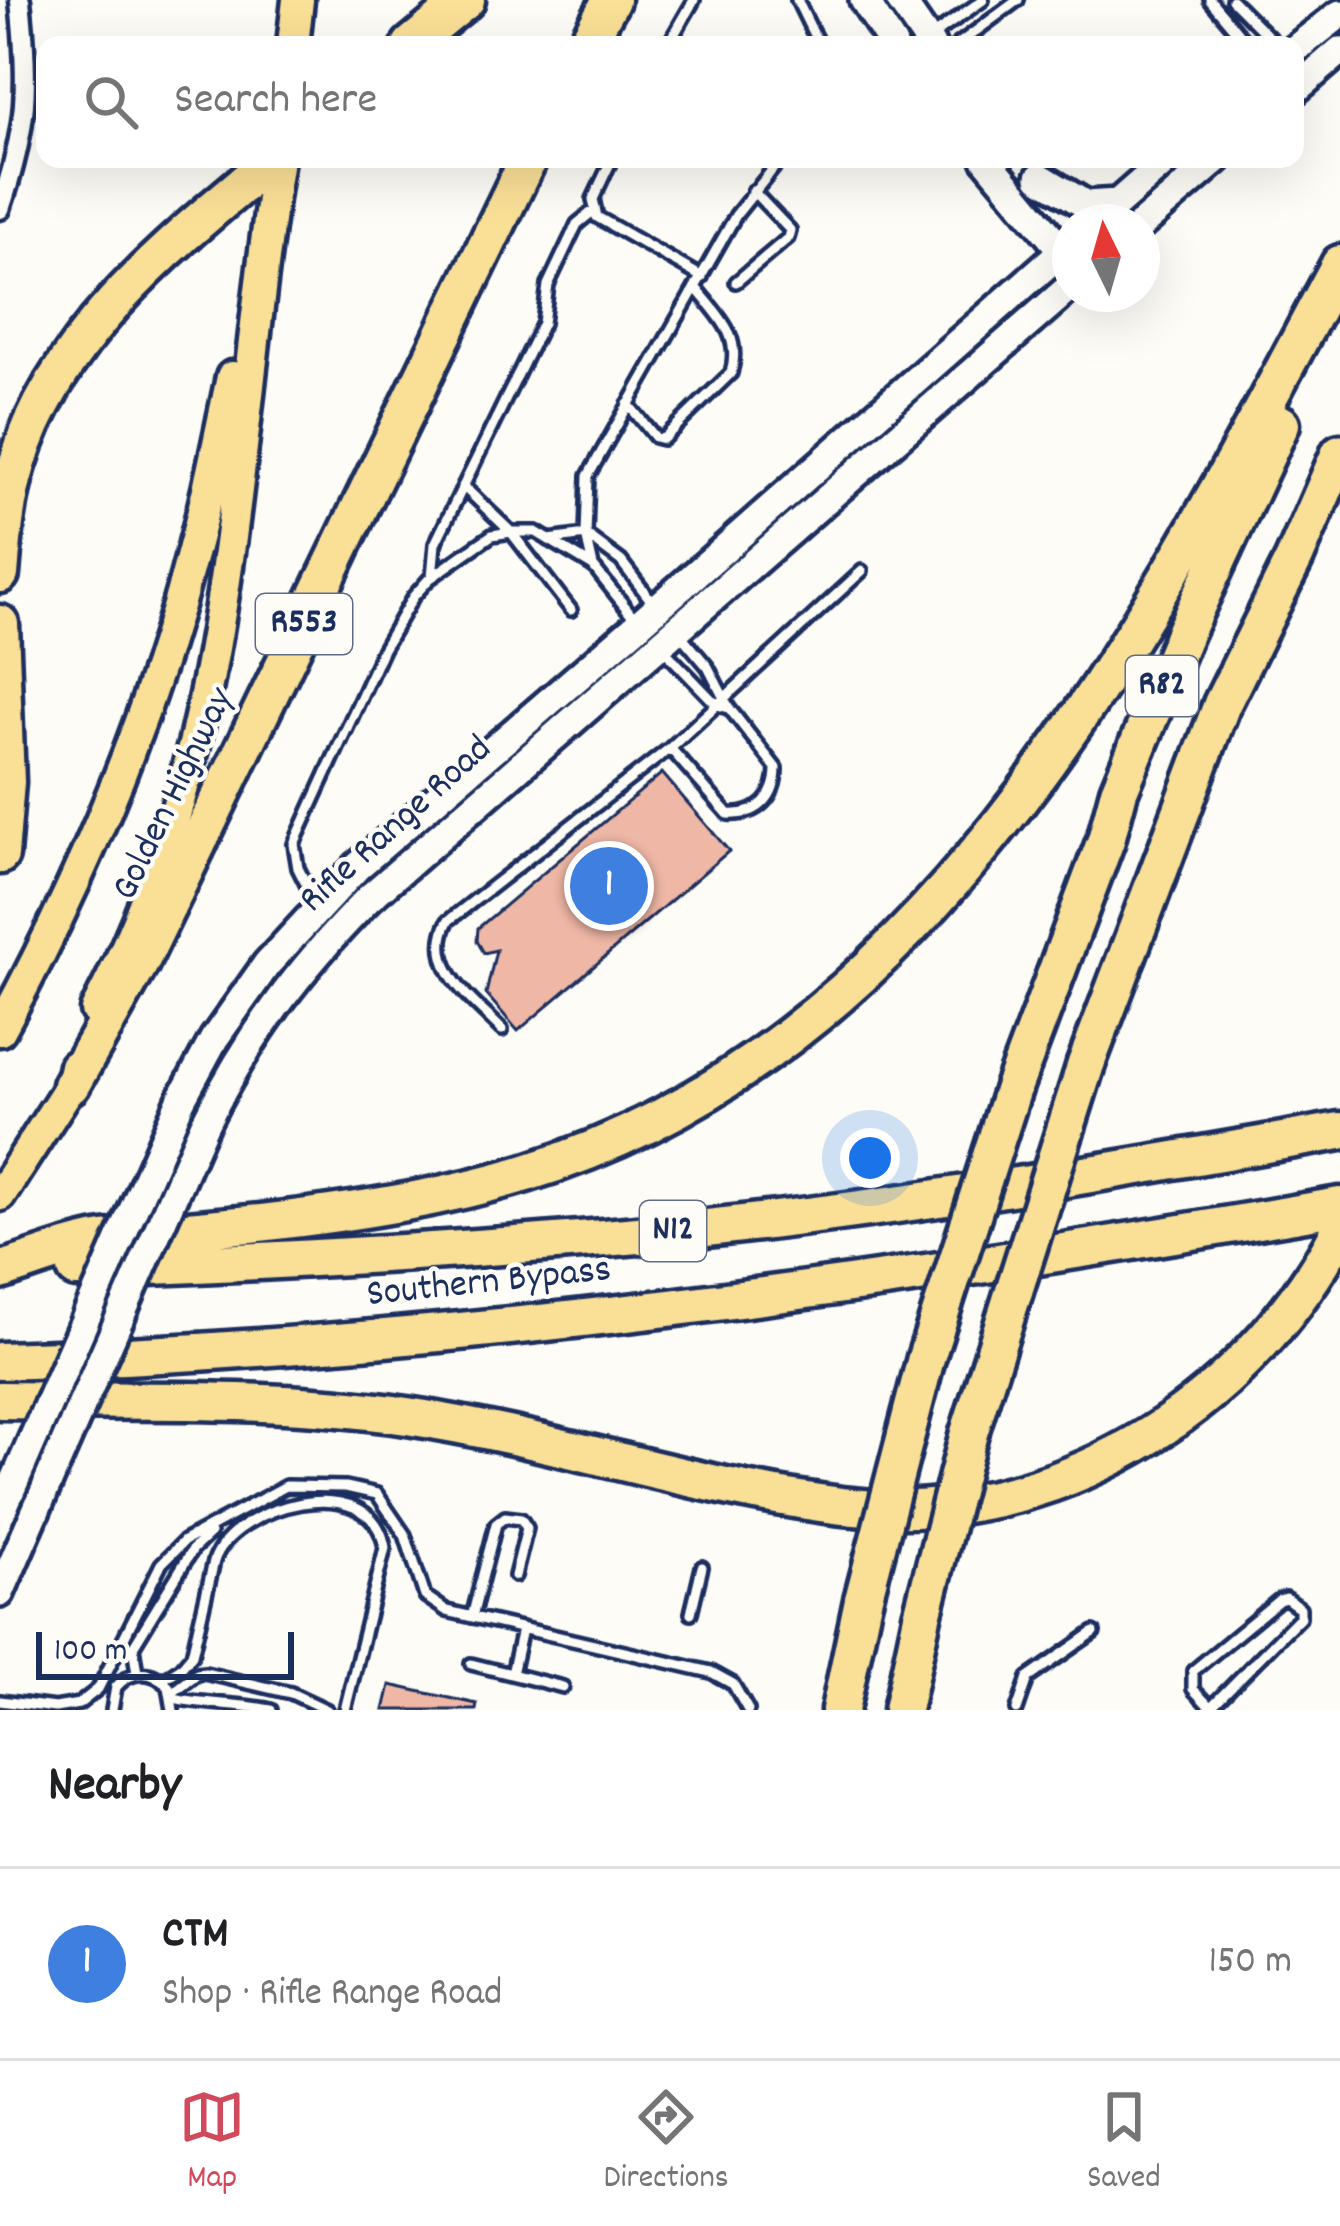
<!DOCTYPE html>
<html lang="en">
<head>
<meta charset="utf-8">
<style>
	:root { --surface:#fff; --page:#f6f6f6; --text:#202124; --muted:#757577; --line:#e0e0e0; --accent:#d1495b }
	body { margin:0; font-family:Dekko,sans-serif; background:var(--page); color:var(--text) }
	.compass { position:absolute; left:1052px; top:204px; width:108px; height:108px; border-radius:50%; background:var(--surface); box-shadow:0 12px 48px #0002; rotate:355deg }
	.scale { position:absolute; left:36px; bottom:30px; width:258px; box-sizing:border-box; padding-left:12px; border:6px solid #1b2f5e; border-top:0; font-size:33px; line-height:42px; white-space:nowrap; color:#1b2f5e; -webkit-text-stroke:9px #fdfcf7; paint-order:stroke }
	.you { position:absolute; left:870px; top:1158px; width:42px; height:42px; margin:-30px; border:9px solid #fff; border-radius:50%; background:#1a73e8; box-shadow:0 0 0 18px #1a73e833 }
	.badge { display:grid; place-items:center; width:78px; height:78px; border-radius:50%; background:var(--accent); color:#fff; font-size:39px; font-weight:700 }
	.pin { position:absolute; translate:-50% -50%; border:6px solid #fff; box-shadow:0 3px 12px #0006 }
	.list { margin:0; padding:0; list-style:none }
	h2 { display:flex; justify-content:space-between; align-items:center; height:156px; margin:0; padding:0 48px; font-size:51px }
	h2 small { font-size:39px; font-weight:400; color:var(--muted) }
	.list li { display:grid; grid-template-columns:78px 1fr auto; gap:36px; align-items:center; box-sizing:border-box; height:192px; padding:0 48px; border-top:3px solid var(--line) }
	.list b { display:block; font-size:45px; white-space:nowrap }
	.list p { margin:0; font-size:39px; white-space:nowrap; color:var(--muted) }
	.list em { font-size:39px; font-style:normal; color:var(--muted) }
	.icon { flex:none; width:66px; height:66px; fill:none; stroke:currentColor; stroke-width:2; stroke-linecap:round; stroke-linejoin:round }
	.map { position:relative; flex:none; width:1340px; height:1710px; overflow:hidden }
	.search { position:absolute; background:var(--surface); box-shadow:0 12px 48px #0002; left:36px; right:36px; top:36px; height:132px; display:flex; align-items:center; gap:30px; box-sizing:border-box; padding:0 42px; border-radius:24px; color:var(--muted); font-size:45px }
	.sheet { height:348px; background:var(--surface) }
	nav { display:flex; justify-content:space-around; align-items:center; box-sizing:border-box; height:168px; border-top:3px solid var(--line); background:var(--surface); font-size:33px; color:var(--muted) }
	nav a { display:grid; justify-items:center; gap:6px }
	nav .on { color:var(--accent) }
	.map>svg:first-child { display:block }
	.building { fill:#efb7a5; stroke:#1b2f5e; stroke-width:3 }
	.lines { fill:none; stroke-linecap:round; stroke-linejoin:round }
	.service-casing { stroke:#1b2f5e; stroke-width:18 }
	.minor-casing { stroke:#1b2f5e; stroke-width:27 }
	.secondary-casing { stroke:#1b2f5e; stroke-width:36 }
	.primary-casing { stroke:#1b2f5e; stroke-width:39 }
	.motorway-casing { stroke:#1b2f5e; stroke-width:45 }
	.service { stroke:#fdfcf7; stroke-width:9 }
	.minor { stroke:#fdfcf7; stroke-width:18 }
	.secondary { stroke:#fdfcf7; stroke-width:27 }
	.primary { stroke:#fadf96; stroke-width:30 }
	.motorway { stroke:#fadf96; stroke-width:36 }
	.secondary-bridge-casing { stroke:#1b2f5e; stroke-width:36; stroke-linecap:butt }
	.motorway-bridge-casing { stroke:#1b2f5e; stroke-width:45; stroke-linecap:butt }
	.secondary-bridge { stroke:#fdfcf7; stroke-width:27 }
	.motorway-bridge { stroke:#fadf96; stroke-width:36 }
	.labels { text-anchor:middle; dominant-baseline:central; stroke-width:9; stroke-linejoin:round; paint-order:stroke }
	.shield { fill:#fdfcf7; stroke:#5f6c8c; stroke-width:3 }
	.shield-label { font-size:36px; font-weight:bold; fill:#1b2f5e }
	.street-label { font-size:39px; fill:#1b2f5e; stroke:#fdfcf7 }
</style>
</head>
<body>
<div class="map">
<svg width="1340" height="1710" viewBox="0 0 1340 1710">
	<rect width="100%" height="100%" fill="#fdfcf7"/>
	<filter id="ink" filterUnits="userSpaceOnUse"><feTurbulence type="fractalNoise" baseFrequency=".00833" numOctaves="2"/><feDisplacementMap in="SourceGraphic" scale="24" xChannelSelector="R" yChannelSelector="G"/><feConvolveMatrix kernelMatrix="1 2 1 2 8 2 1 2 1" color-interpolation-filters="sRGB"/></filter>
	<g filter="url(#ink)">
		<path class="building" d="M662 773 729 851 518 1031 486 994 496 950 484 953 477 941 478 928Z
			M390 1685 477 1704 476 1710H384Z"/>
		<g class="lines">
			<g class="service-casing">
				<path id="service" d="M797 0 816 39
					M1210 0 1248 45
					M1232 0 1277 45
					M929 38 983 0
					M668 45 694 0
					M957 45 1018 0
					M612 159 593 199 597 217 702 277
					M736 282 788 238 790 230 753 191
					M628 404 655 437 663 439 731 373C742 335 718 316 696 288
					M463 486 511 532 571 610
					M549 540 586 535 621 561 656 607
					M432 577 435 544 543 323 548 285 577 224 593 211
					M635 619 593 566 586 535 588 476 736 215 781 159
					M663 649 717 705 729 708
					M670 748 728 814C758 816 776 797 776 768L729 708 708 667 679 633
					M317 906 298 868 294 844 383 649 413 597 429 579 492 535 511 532H536L593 566
					M502 1030C473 1000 424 967 448 921L670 748 862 571
					M691 1613 702 1567
					M472 1617 496 1524 505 1517 521 1519 527 1528 515 1576
					M471 1664 563 1687
					M137 1673 133 1647 193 1549 210 1533
					M512 1674 522 1629
					M162 1680 181 1668 192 1655 214 1561C232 1506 372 1466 385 1548L345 1710
					M172 1693 197 1674 205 1673 291 1693 327 1710
					M173 1698C207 1705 238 1703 271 1710
					M0 1701 55 1708 79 1704 98 1689 161 1564 184 1541 286 1486 346 1487 377 1494 405 1535 425 1596 447 1611 711 1672 733 1684 748 1710
					M112 1710 116 1687C132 1669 153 1669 169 1687L173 1710
					M1017 1710 1028 1678 1094 1632
					M1208 1710 1300 1617V1608L1286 1598 1279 1600 1193 1671V1689L1209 1706"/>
			</g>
			<g class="minor-casing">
				<path id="minor" d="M0 209C28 126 29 86 20 0"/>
			</g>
			<g class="secondary-casing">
				<path id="secondary" d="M864 0 893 45
					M900 0 931 45
					M1295 49 1340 14
					M1295 90 1340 51
					M986 159 1070 260
					M1040 177 1086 205 1118 203
					M1096 222 1168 159
					M1142 224 1217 159
					M181 1100 214 1039 267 964 357 867 639 624 1070 244
					M205 1123C251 1033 298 970 368 899L1070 287
					M0 1593 48 1482"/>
			</g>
			<g class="primary-casing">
				<path id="primary" d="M293 45 298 0
					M96 1010C239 741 231 452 278 159
					M0 1030C83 878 151 715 194 547 209 491 220 434 232 377
					M0 1195 71 1085 75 1066"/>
			</g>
			<g class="motorway-casing">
				<path id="motorway" d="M411 45 466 0
					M586 45 611 0
					M0 574C3 537 6 500 17 465 56 334 172 243 273 159
					M0 624 6 782 0 855
					M1086 1064 1222 704 1294 559 1340 453
					M71 1085 140 963 528 159
					M1013 1088 1106 840 1119 791 1185 631 1281 424
					M76 1269C263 1262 451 1252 638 1235 874 1213 1108 1172 1340 1131
					M0 1271C34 1260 69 1246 104 1240 164 1230 225 1228 285 1220 366 1210 447 1197 526 1173 937 1047 1152 616 1340 264
					M0 1361C451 1348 897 1283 1340 1206
					M0 1400C135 1402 273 1396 407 1416 554 1438 695 1488 842 1506 1050 1531 1245 1411 1340 1230
					M840 1710 863 1600
					M902 1710 922 1616"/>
			</g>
			<use href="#service" class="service"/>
			<use href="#minor" class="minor"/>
			<use href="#secondary" class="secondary"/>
			<use href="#primary" class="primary"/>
			<use href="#motorway" class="motorway"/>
			<g class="secondary-bridge-casing">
				<path id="secondary-bridge" d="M48 1482 205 1123
					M2 1510 181 1100"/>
			</g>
			<g class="motorway-bridge-casing">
				<path id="motorway-bridge" d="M863 1600 926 1358 1013 1088
					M922 1616 969 1433 1086 1064"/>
			</g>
			<use href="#secondary-bridge" class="secondary-bridge"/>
			<use href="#motorway-bridge" class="motorway-bridge"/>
		</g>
	</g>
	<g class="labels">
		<g class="shield">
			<rect x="256" y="594" width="96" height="60" rx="9"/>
			<rect x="1126" y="656" width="72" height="60" rx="9"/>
			<rect x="640" y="1201" width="66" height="60" rx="9"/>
		</g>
		<g class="shield-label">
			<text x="304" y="624">R553</text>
			<text x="1162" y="686">R82</text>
			<text x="673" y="1231">N12</text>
		</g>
		<g class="street-label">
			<text transform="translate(175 795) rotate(-64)">Golden Highway</text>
			<text transform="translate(397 826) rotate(-42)">Rifle Range Road</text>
			<text transform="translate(489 1284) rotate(-6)">Southern Bypass</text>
		</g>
	</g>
</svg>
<svg class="compass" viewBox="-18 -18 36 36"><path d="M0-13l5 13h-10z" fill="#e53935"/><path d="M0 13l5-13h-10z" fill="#757577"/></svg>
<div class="scale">100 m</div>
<div class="you"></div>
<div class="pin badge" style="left:609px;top:886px;background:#3f7fe0">1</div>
<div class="search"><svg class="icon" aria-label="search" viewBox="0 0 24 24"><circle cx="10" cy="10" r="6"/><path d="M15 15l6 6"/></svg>Search here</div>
</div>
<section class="sheet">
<h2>Nearby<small></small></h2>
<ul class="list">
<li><span class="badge" style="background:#3f7fe0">1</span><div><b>CTM</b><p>Shop · Rifle Range Road</p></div><em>150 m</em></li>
</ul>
</section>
<nav>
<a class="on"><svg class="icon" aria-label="map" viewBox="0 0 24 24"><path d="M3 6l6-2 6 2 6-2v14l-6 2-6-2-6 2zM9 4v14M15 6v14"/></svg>Map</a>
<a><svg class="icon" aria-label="directions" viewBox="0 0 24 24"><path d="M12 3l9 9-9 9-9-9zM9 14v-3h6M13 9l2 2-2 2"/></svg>Directions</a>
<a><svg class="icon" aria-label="saved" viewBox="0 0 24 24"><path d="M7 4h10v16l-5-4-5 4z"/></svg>Saved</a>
</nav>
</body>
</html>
